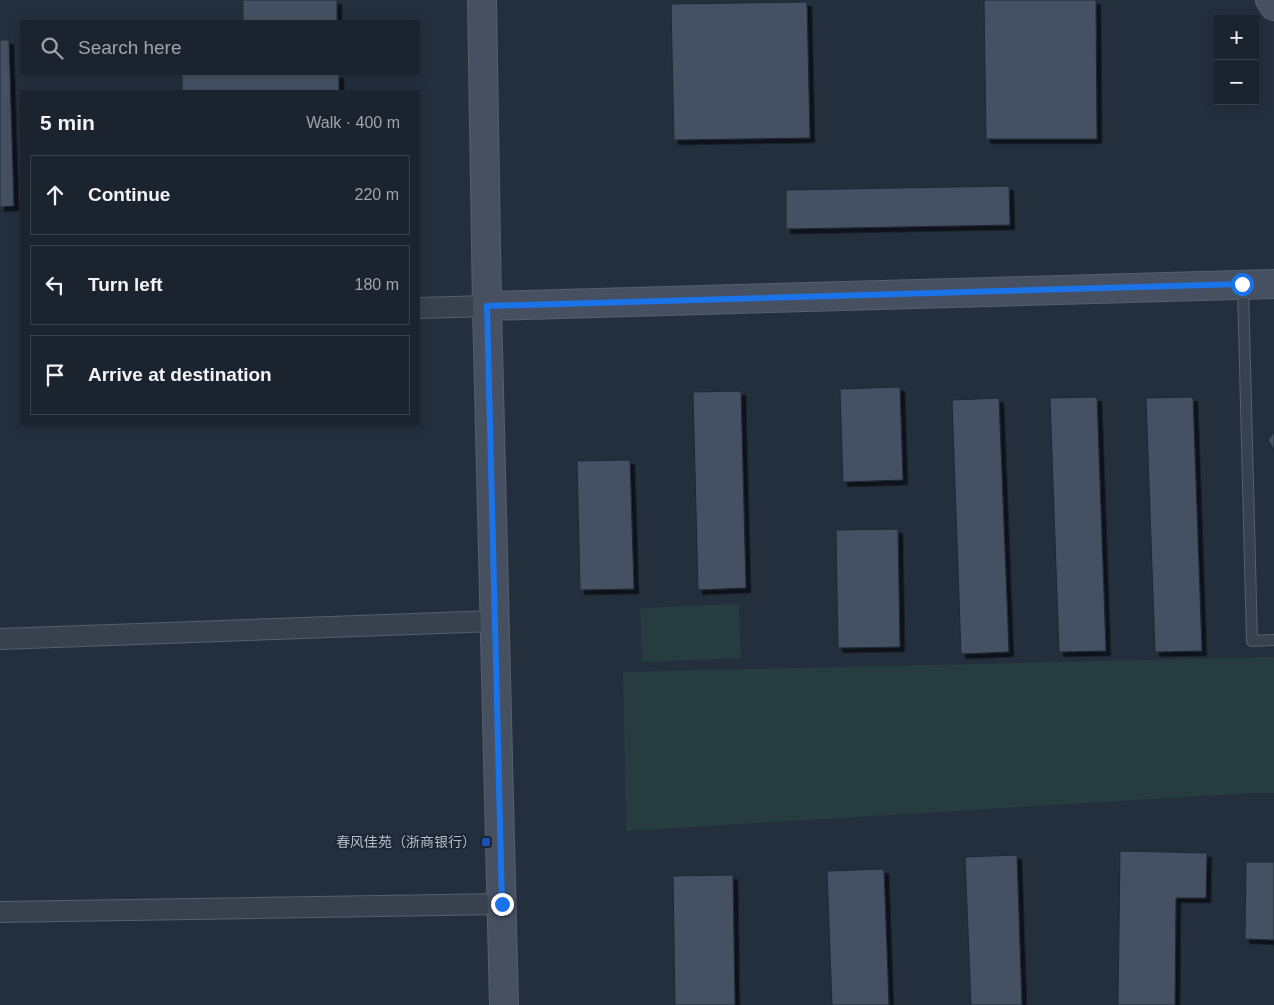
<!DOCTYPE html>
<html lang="en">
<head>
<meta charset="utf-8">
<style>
	:root { --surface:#1b232e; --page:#242b36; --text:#f1f3f6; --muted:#a0a4aa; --line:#39404a }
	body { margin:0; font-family:Helvetica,"Noto Sans SC",sans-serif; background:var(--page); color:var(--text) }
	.controls { position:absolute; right:15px; top:15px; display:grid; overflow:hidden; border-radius:0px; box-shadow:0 2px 12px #0003 }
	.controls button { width:45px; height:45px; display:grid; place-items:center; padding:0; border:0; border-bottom:1px solid var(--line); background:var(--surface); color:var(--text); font:25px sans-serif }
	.stop { position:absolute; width:15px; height:15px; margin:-11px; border:4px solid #1a73e8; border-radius:50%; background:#fff }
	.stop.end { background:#1a73e8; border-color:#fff; box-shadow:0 1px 5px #0008 }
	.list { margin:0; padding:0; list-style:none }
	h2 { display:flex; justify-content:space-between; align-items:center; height:65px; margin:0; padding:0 20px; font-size:21px }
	h2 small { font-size:16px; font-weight:400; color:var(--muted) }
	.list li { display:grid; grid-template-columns:32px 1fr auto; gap:15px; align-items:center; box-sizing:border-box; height:80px; margin:0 10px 10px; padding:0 10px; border:1px solid var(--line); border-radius:0px }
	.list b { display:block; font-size:19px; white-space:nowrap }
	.list em { font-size:16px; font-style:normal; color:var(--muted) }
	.icon { flex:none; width:28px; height:28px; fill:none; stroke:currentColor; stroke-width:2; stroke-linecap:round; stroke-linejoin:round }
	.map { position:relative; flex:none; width:1274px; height:1005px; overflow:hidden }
	.search { position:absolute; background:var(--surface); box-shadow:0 2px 12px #0003; left:20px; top:20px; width:400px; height:55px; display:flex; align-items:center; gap:12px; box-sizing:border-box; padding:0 18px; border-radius:0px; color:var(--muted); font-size:19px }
	.panel { position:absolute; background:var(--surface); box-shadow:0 2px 12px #0003; left:20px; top:90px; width:400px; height:335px; border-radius:0px }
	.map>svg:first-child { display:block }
	.green { fill:#263c3f }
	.building { fill:#455162; stroke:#1f2835; filter:url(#shadow) }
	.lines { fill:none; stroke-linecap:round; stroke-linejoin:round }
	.lane-casing { stroke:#565f6c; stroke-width:12 }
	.street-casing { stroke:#565f6c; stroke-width:22 }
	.secondary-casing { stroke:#565f6c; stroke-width:30 }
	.lane { stroke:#38414e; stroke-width:10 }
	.street { stroke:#38414e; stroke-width:20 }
	.secondary { stroke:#465061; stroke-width:28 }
	.route { stroke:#1a73e8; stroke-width:6 }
	.transit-dot { fill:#1a4fb4; stroke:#1d2633; stroke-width:2 }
	.labels { text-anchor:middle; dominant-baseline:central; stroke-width:4; stroke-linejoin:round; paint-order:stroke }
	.poi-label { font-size:14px; fill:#b4bcc9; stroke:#1d2633; text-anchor:end }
</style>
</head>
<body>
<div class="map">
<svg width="1274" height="1005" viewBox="0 0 1274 1005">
	<defs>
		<filter id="shadow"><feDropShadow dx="4.5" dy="4.5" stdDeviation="0" flood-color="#0009"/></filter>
	</defs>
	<rect width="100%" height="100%" fill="#242f3e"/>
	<path class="green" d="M739 604 741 658 642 662 640 608Z
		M1274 657V793H1251L626 831 623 672Z"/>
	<path class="building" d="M243 0H337V21H243Z
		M984 0H1096L1097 139H986Z
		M807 2 810 138 674 140 671 4Z
		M0 40H9L14 206 0 207Z
		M182 74H339V91H182Z
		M1009 186 1010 225 786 229V190Z
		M900 387 903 480 843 482 840 389Z
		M741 391 746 588 698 590 693 392Z
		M1097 397 1106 651 1059 652 1050 398Z
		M1193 397 1202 651 1155 652 1146 398Z
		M999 398 1009 652 961 654 952 400Z
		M1274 432V450L1268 440Z
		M630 460 634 589 580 590 577 461Z
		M898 529 900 647 838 648 836 530Z
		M1120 851 1207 853 1206 898H1176L1175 1005H1118Z
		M1017 855 1022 1005H971L965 857Z
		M1246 862H1274V940L1245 939Z
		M884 869 889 1005H832L827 871Z
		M733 875 735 1005H675L673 876Z"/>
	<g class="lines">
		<g class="lane-casing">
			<path id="lane" d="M1243 287 1252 641 1274 640"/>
		</g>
		<g class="street-casing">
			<path id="street" d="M419 308 487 306
				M0 639 495 621
				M0 912 502 904"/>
		</g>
		<g class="secondary-casing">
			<path id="secondary" d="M482 0 487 306 504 1005
				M1270 0 1274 6
				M487 306 1274 284"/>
		</g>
		<use href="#lane" class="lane"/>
		<use href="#street" class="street"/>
		<use href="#secondary" class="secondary"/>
	</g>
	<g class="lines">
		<path class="route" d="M502 904 487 306 1242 284"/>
	</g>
	<rect class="transit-dot" x="481" y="837" width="10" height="10" rx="2.5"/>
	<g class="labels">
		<g class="poi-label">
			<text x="476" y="842">春风佳苑（浙商银行）</text>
		</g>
	</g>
</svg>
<div class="controls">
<button>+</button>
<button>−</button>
</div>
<div class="stop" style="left:1242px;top:284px"></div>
<div class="stop end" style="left:502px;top:904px"></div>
<div class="search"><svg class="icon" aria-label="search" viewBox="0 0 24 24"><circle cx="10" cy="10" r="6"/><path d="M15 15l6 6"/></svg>Search here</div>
<section class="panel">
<h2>5 min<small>Walk · 400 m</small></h2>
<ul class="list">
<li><svg class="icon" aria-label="ahead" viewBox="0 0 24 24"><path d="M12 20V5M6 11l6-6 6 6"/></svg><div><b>Continue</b></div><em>220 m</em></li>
<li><svg class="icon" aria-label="left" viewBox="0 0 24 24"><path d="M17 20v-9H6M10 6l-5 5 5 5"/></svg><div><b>Turn left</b></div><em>180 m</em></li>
<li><svg class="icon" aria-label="arrive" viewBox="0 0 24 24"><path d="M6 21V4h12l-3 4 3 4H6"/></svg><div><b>Arrive at destination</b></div></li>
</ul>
</section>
</div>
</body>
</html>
